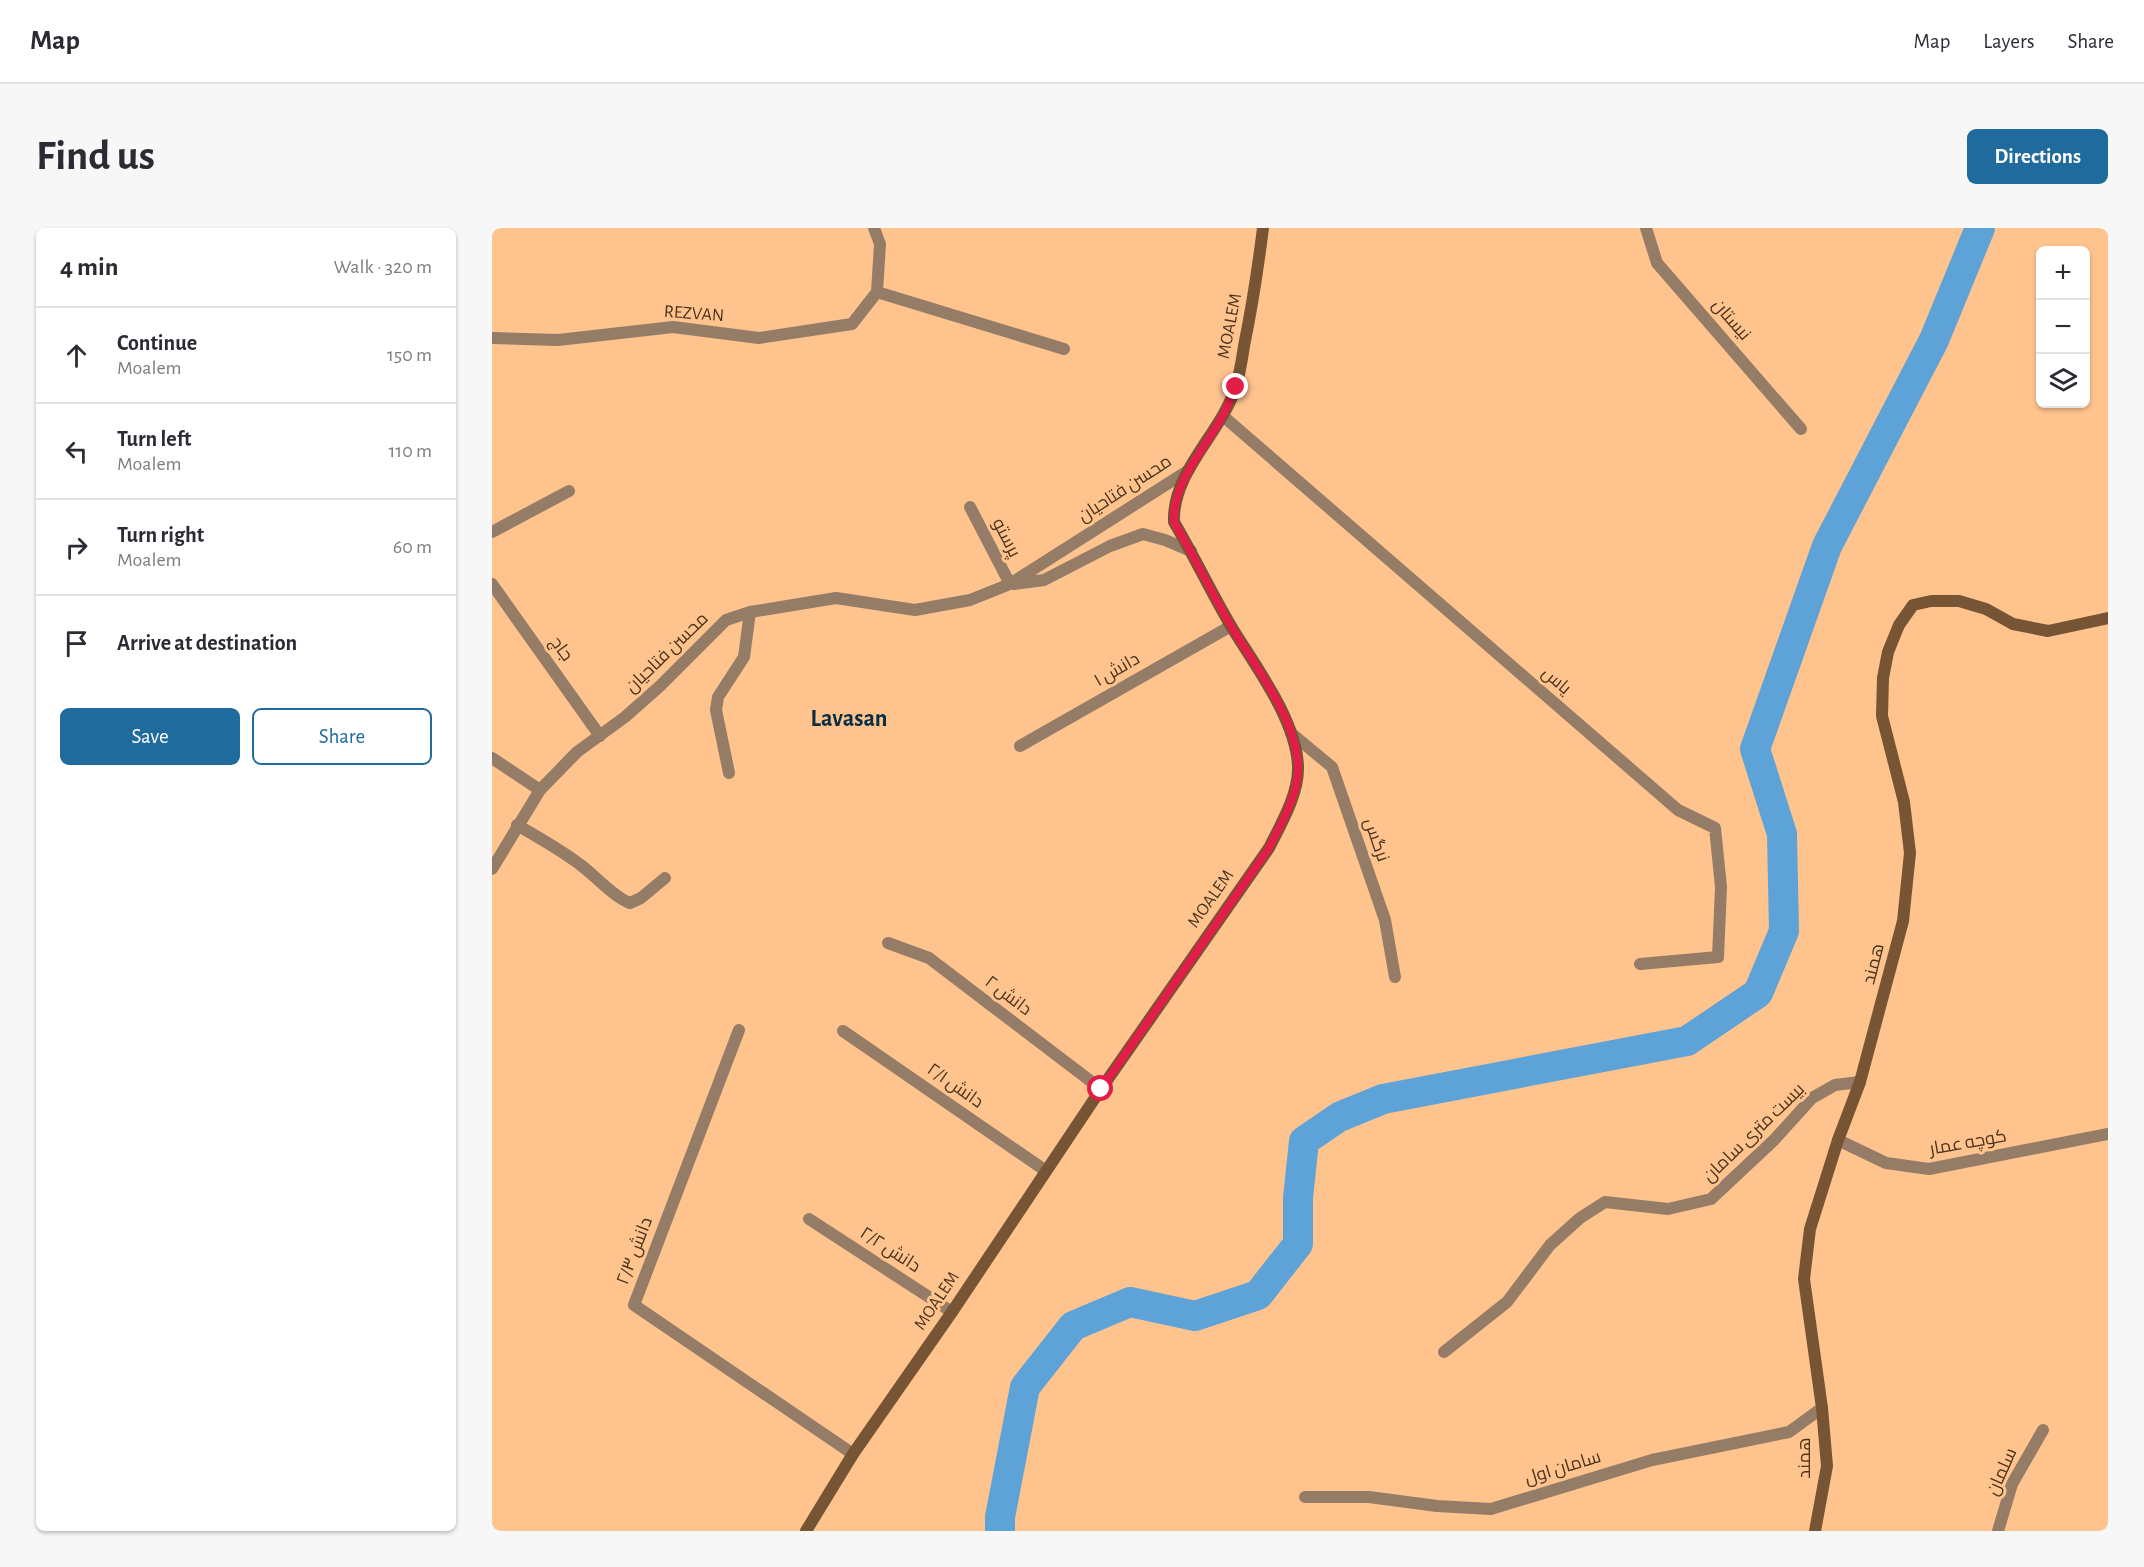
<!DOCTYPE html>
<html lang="en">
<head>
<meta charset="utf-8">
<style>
	:root { --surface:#fff; --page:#f7f7f7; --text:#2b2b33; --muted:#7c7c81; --line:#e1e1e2; --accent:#1f6b9e }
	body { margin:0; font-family:"Alegreya Sans",Cairo,sans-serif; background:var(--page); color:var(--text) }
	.controls { position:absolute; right:18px; top:18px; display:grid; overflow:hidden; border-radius:9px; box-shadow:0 2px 4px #0004 }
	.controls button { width:54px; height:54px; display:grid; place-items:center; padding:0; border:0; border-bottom:2px solid var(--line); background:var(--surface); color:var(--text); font:30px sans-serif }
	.stop { position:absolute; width:18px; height:18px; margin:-14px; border:4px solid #e11d48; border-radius:50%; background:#fff }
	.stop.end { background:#e11d48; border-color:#fff; box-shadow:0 2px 6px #0008 }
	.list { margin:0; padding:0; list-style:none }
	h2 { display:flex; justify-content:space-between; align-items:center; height:78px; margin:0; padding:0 24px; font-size:26px }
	h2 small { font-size:20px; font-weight:400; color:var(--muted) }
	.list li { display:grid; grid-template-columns:39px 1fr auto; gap:18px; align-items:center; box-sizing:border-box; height:96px; padding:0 24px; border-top:2px solid var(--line) }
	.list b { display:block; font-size:22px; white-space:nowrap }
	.list p { margin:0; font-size:20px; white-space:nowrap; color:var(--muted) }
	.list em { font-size:20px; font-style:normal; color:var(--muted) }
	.actions { display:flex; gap:12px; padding:18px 24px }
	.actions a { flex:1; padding:14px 0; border:2px solid var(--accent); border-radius:9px; text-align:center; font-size:21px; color:var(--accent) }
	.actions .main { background:var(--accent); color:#fff }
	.icon { flex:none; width:33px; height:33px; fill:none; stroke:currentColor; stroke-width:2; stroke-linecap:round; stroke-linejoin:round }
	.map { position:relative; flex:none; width:1616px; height:1303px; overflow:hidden; border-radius:9px }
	header { display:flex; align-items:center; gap:36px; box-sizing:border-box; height:84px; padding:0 30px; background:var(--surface); border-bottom:2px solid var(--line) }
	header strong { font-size:28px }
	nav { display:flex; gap:33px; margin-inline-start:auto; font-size:21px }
	.intro { display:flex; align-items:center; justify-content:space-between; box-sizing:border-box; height:144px; padding:0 36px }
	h1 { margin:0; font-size:42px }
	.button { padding:15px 27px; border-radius:9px; background:var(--accent); color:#fff; font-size:21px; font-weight:700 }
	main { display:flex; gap:36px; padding:0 36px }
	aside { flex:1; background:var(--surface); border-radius:9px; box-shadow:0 2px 4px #0004 }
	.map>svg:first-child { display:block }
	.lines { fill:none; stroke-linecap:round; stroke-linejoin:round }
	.river { stroke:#5ea3d8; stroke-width:30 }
	.street { stroke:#957c67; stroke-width:12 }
	.secondary { stroke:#775433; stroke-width:12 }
	.route { stroke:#e11d48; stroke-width:8 }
	.labels { text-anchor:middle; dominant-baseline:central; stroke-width:6; stroke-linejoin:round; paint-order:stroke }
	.street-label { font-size:18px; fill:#4b331d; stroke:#ffc38e }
	.district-label { font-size:24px; font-weight:bold; fill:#082d45; stroke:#ffc38e }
</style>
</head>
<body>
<header>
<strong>Map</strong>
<nav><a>Map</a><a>Layers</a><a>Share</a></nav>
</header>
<div class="intro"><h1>Find us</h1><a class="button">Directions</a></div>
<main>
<aside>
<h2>4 min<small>Walk · 320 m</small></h2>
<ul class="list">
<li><svg class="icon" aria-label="ahead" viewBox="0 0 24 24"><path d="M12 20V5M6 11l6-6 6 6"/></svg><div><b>Continue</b><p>Moalem</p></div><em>150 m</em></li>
<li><svg class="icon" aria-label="left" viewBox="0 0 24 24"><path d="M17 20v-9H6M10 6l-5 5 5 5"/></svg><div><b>Turn left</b><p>Moalem</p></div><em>110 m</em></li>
<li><svg class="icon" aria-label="right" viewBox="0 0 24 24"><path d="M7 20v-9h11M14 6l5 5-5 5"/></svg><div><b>Turn right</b><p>Moalem</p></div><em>60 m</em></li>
<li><svg class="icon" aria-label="arrive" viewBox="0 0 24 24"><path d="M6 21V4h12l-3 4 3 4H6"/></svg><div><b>Arrive at destination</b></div></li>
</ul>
<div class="actions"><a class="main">Save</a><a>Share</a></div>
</aside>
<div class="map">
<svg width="1616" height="1303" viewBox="0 0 1616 1303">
	<rect width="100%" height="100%" fill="#ffc38e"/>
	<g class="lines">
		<path class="river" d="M508 1303V1289L533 1159 581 1098 638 1074 703 1088 766 1067 806 1016V970L812 913 847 889 891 871 1195 813 1266 765 1292 703 1290 606 1263 521 1335 318 1442 112 1488 0"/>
		<path class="street" d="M382 0 388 16 385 64
			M1154 0 1165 35 1309 201
			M385 64 572 121
			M0 110 66 112 181 99 267 110 360 96 385 64
			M731 188 1186 582 1223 600 1229 659 1226 729 1148 736
			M478 279 518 356
			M0 304 77 263
			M0 356 108 508
			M522 356 552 352 618 318 651 306 673 312 699 323
			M799 505 840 539 893 692 903 749
			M528 518 739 398
			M0 530 48 562
			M237 545 224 482 226 469 252 429 258 384
			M25 597C46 609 67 621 86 635 102 646 121 669 138 675L149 670 173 650
			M0 641 48 562 85 524 133 489 168 458 234 392 258 384 344 370 423 382 478 372 518 356 697 242
			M396 715 437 730 609 861
			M247 802 142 1077 361 1226
			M351 803 554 943
			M1346 912 1394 935 1437 941 1616 906
			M317 991 460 1084
			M952 1124 1015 1074 1058 1017 1088 990 1113 974 1176 981 1219 971 1282 912 1320 870 1343 857 1368 854
			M813 1269H877L945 1278 999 1281 1160 1232 1297 1204 1330 1180
			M1506 1303 1520 1256 1551 1202"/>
		<path class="secondary" d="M314 1303 361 1226 460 1084 609 861 777 620C789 596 807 566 806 538 804 491 763 438 739 398 719 364 702 328 682 294 680 243 730 205 744 158 748 145 750 131 752 118 760 79 766 40 771 0
			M1323 1303 1335 1238 1330 1180 1312 1051 1318 1001 1346 912 1368 854 1411 693 1418 625 1412 574 1390 488 1391 450 1396 424 1407 397 1421 377 1439 373H1467L1494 381 1521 396 1556 403 1616 390"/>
	</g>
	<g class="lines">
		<path class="route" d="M609 861 777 620C789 596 807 566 806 538 804 490 763 438 739 398 719 364 702 328 682 294 680 255 712 222 730 189 735 180 739 169 744 159"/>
	</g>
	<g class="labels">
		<g class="street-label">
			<text transform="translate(202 86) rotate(4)">REZVAN</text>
			<text transform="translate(1239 92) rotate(49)">نیستان</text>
			<text transform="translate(738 98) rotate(-79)">MOALEM</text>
			<text transform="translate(633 261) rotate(-33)">محسن فتاحیان</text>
			<text transform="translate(514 310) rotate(63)">پرستو</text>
			<text transform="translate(69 421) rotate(54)">جاج</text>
			<text transform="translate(175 425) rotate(-44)">محسن فتاحیان</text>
			<text transform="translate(625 442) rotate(-30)">دانش ۱</text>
			<text transform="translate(1064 453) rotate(41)">یاس</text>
			<text transform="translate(884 612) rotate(71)">نرگس</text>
			<text transform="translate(719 671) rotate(-55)">MOALEM</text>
			<text transform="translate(1382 736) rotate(-76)">همند</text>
			<text transform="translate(516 768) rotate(37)">دانش ۲</text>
			<text transform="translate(463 858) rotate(35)">دانش ۲/۱</text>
			<text transform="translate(1262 905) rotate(-44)">بیست متری سامان</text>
			<text transform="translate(1476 915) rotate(-10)">کوچه عمار</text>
			<text transform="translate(398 1022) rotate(33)">دانش ۲/۲</text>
			<text transform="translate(143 1023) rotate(-69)">دانش ۲/۳</text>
			<text transform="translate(445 1073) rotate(-56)">MOALEM</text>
			<text transform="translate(1313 1230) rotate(-90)">همند</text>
			<text transform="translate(1071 1240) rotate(-17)">سامان اول</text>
			<text transform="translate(1510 1244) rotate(-66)">سلمان</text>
		</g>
		<g class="district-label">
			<text x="357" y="491">Lavasan</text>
		</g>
	</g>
</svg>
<div class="controls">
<button>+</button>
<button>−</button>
<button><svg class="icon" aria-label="layers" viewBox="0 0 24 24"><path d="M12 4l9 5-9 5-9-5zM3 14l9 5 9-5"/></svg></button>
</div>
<div class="stop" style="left:609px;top:861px"></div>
<div class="stop end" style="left:744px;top:159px"></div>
</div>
</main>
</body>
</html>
